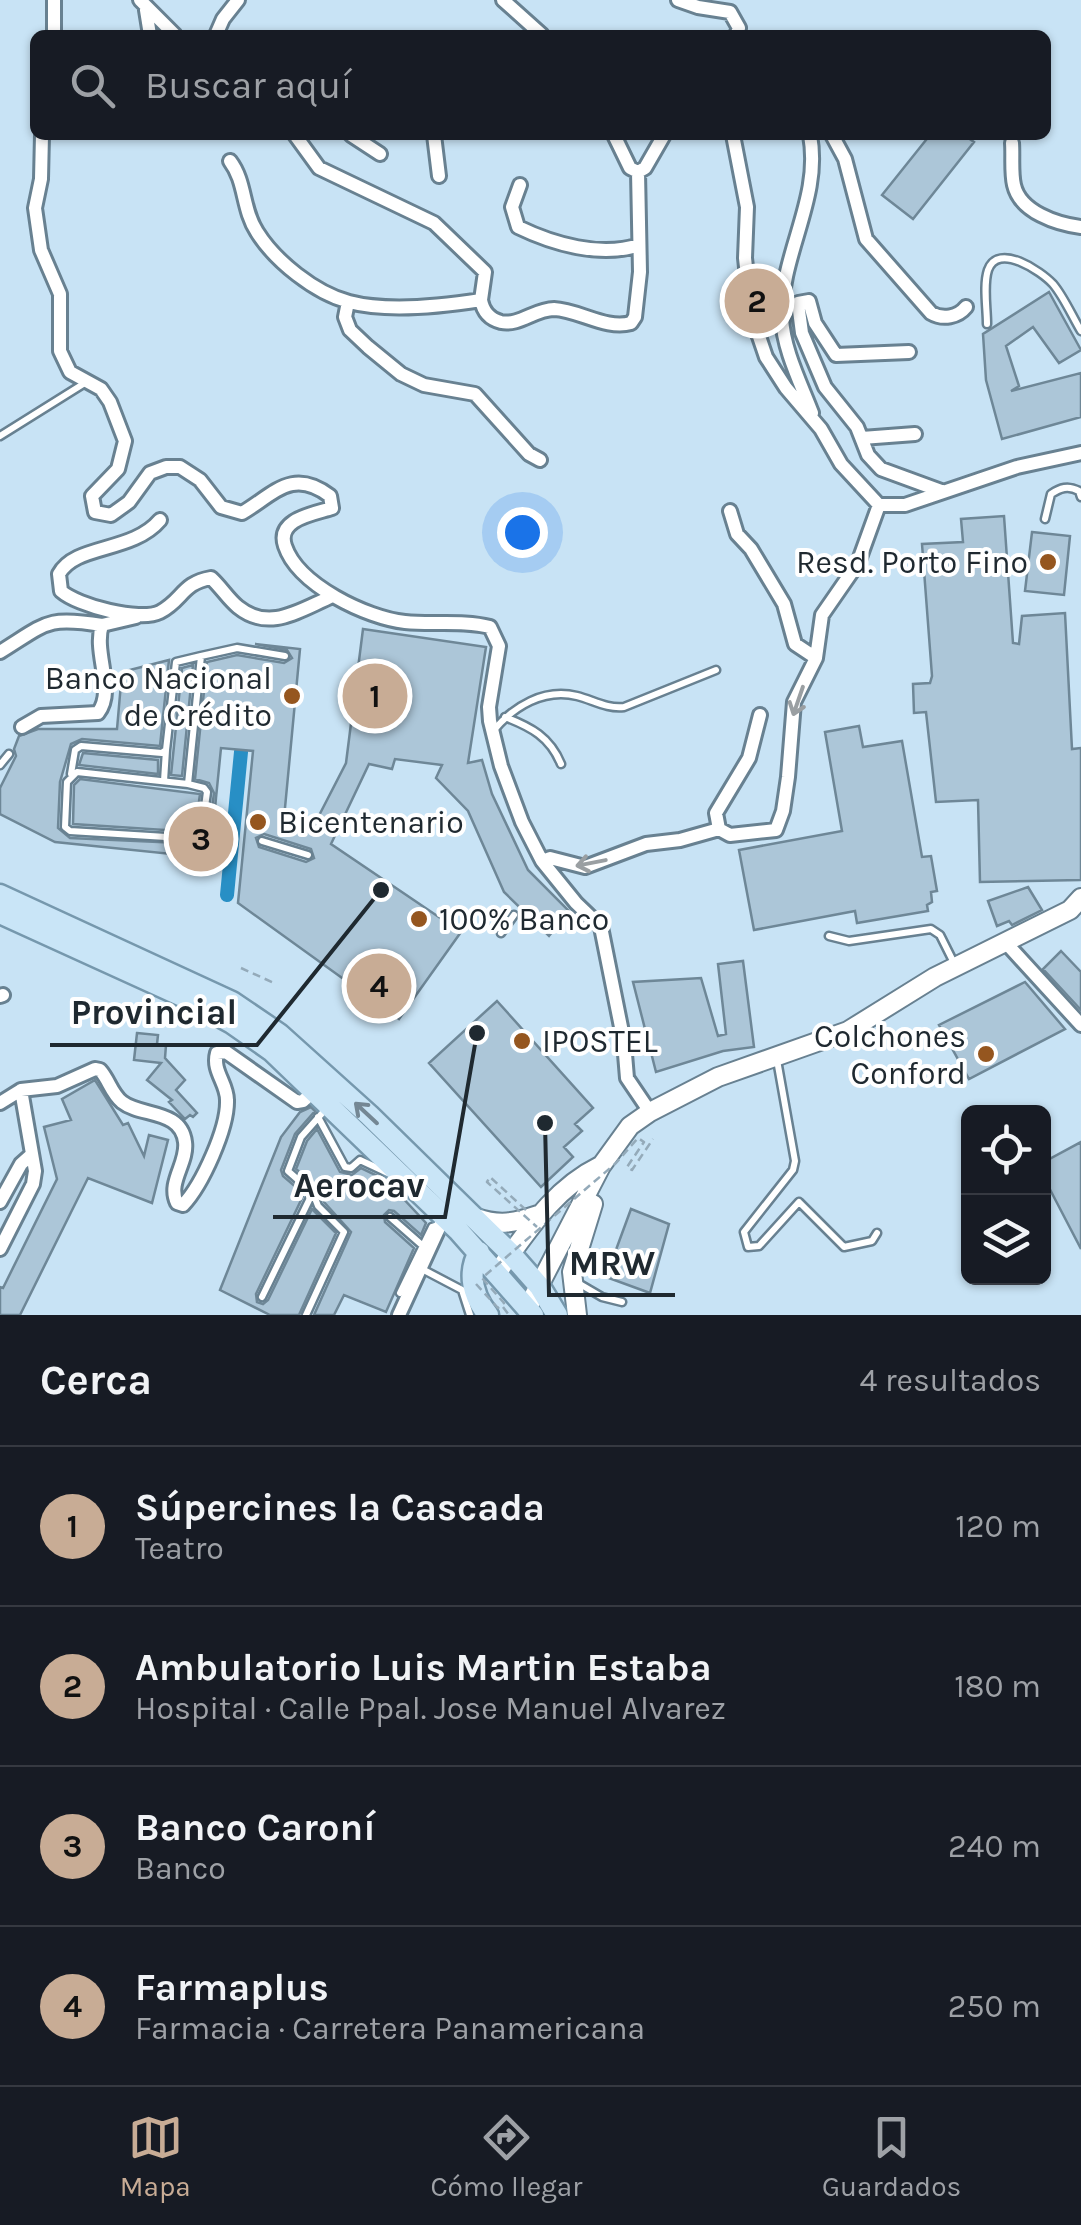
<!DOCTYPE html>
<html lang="es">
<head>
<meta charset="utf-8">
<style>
	:root { --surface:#171b24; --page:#242831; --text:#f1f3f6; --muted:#9ea1a6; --line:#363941; --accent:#c8ac95 }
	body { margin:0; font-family:Karla,sans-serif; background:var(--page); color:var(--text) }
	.controls { position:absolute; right:30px; bottom:30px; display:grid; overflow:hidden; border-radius:15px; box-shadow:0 2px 8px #0004 }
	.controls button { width:90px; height:90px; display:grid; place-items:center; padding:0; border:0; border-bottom:2px solid var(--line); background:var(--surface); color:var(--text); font:50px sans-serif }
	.you { position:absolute; left:522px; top:532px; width:35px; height:35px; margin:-25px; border:8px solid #fff; border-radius:50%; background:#1a73e8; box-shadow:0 0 0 15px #1a73e833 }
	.badge { display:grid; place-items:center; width:65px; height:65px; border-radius:50%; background:var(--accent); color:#111; font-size:32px; font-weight:700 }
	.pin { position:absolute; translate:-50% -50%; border:5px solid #fff; box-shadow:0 2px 10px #0006 }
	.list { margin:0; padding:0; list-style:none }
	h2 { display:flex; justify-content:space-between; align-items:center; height:130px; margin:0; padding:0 40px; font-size:42px }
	h2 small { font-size:32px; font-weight:400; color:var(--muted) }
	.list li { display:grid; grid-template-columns:65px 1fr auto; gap:30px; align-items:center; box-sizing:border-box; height:160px; padding:0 40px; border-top:2px solid var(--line) }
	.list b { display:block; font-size:38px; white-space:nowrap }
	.list p { margin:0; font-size:32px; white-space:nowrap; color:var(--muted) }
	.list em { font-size:32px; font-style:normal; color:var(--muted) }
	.icon { flex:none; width:55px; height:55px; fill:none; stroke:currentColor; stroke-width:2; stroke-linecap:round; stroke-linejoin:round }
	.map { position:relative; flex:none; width:1081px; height:1315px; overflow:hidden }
	.search { position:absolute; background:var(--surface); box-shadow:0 2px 8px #0004; left:30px; right:30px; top:30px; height:110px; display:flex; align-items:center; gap:25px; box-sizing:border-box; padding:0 35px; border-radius:15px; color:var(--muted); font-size:38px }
	.sheet { height:770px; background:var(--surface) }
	nav { display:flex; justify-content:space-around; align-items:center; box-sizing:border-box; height:140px; border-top:2px solid var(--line); background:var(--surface); font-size:28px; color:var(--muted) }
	nav a { display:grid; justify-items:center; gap:5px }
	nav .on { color:var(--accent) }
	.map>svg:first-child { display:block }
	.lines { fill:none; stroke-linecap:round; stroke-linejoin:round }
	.canal { stroke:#288fc5; stroke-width:14 }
	.building { fill:#acc6d8; stroke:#6e8797; stroke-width:2.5; fill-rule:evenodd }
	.lane-casing { stroke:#688191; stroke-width:11 }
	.street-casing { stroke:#688191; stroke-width:18 }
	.secondary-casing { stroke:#688191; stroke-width:22 }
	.primary-casing { stroke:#7698ad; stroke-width:25 }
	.path { stroke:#94aab9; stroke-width:2.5; stroke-dasharray:8 5; stroke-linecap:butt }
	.lane { stroke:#fff; stroke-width:6 }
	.street { stroke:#fff; stroke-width:12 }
	.secondary { stroke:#fff; stroke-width:18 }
	.primary { stroke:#c9e5f7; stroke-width:20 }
	.path-bridge { stroke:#94aab9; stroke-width:2.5; stroke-dasharray:8 5; stroke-linecap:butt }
	.oneway { stroke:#9a9fa2 }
	.oneway2 { stroke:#748794 }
	.poi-dot { fill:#95561f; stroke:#fff; stroke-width:4 }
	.labels { text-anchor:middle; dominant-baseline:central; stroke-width:8; stroke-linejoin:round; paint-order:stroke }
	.poi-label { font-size:32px; fill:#1f2930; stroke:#fff; text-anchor:end }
	.leader { fill:none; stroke:#1f2930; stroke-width:4 }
	.callout-dot { fill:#1f2930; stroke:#fff; stroke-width:4 }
	.callout-label { font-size:35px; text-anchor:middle; font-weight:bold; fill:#1f2930; stroke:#fff; stroke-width:8; stroke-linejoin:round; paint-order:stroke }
</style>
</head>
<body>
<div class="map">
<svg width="1081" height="1315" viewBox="0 0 1081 1315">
	<rect width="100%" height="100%" fill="#c8e3f5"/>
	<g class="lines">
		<path class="canal" d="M227 895 241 752"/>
	</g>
	<path class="building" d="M930 135H964L974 142 913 219 882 195Z
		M1049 292 1081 350 1059 363 1033 327 1006 346 1019 386 1011 391 1081 373V417L1002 439 986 380 983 334Z
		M1004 516 1013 643 1019 644 1022 616 1065 613 1072 749 1081 748V880L980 882 978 800 936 802 926 712 914 713 913 684 930 683 932 676 922 544 963 542 961 519Z
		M1032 532 1070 536 1064 595 1025 591Z
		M363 629 486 647 468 763 482 760 492 794 528 870 569 911 549 936 504 892 468 811 436 778 442 765 395 759 392 769 369 764 331 844 461 932 399 1019 238 903 253 751 221 748 210 858 55 842 0 814V788L16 756 14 749 19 736 38 729H117L122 672 169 660 160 746 82 739 71 744 60 782 58 828 70 838 202 844 208 837 214 793 209 783 195 779 207 662 237 655 284 663 292 658 287 650 255 644 300 649 283 829 310 833 346 763ZM264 834 311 849 314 858 306 862 259 847 256 838Z
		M193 665 182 776 171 775 182 668Z
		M859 726 863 747 902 741 922 857 931 856 937 891 931 892 932 902 927 905 928 911 857 923 855 911 754 930 739 850 842 831 825 732Z
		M83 753 158 760V774L79 765Z
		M80 779 200 794 195 832 73 824 74 785Z
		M1028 887 1042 910 1012 925 1009 921 997 926 988 901Z
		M1061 951 1081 972V1010L1043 969Z
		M743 961 754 1047 723 1051 656 1072 633 982 701 978 718 1036 726 1034 718 964Z
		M1025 982 1065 1029 969 1079 939 1025Z
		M497 1001 593 1108 575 1124 582 1131 564 1147 573 1157 541 1187 429 1063Z
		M137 1033 158 1035 157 1044 166 1045 165 1058 185 1080 176 1090 197 1113 193 1117 190 1115 185 1119 169 1102 172 1100 147 1080 161 1063 134 1060Z
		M95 1080 123 1125 128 1123 144 1156 149 1135 168 1140 152 1203 88 1178 20 1315H0V1287L3 1288 57 1179 44 1127 71 1120 62 1099Z
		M311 1107 315 1111 295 1134 281 1170 283 1176 304 1194 256 1294 257 1302 263 1304 268 1300 312 1209 336 1233 299 1315H270L220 1290 281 1137 300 1112Z
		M317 1129 340 1172 352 1175 361 1168 386 1180 426 1223 421 1235 394 1211 389 1210 384 1215 385 1222 414 1248 386 1312 344 1295 334 1315H314L351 1232 324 1202 318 1188 296 1169 307 1141Z
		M1081 1142V1249L1044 1178V1162Z
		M631 1209 669 1224 650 1293 606 1277Z"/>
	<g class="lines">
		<g class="lane-casing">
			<path id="lane" d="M987 324C987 308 983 285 988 270 998 242 1041 271 1053 284 1064 297 1072 316 1081 331
				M0 436 88 381
				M1045 519 1051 494C1060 488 1068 485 1079 491L1081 497
				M505 717C531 727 550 737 561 764
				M493 731C514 706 544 688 577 696 593 700 607 709 624 707L716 670
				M0 765 9 754
				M71 774 75 750 81 746 162 753 166 750 176 662 201 656
				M164 781 166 750
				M188 784 204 788 207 792 201 836 198 839 70 831 65 827 67 782 77 772 188 784 201 656 237 648 285 656
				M262 841 308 855
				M501 933 514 915
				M829 936 849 941 931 929 940 935 955 965
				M777 1060 795 1161 793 1170 744 1232 748 1247 759 1246 799 1202 844 1247 872 1241 877 1233
				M318 1117 345 1167 351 1168 360 1160 390 1174
				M390 1217 423 1246
				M422 1269 462 1290 470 1315
				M578 1283 602 1297 622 1302
				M400 1293 432 1227 439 1225
				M262 1297 312 1194
				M306 1315 344 1232 318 1206 313 1193 288 1171 301 1137 325 1110"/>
		</g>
		<g class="street-casing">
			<path id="street" d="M140 0 175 35
				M503 0 542 35
				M678 0 698 7 730 12 739 28 736 35
				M146 10 150 35
				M54 35V0
				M216 35 223 19 238 0
				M42 135 41 179 35 208 41 250 60 294V351L70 372 101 389 110 402 125 441 118 469 92 496 95 512 111 515 129 502 150 473 166 467H180L200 480 221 507 242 513C273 495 292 467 330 496L332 508C313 514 276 519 285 546 298 585 367 618 405 622 433 625 463 620 490 627L499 646 489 707 490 721 501 766 522 822 542 861 576 903 601 927 624 1042 627 1078 650 1112
				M351 135 380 154
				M434 135 439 176
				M733 135 747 207 745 258 751 313 766 357 786 388 821 429 841 464 879 505H905L1017 467 1081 453
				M810 135C822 199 780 254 782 317 783 349 801 384 812 413
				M832 135 845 159 866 239 931 313C943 320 958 317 966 307
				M1012 143C1013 156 1011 172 1014 185 1020 212 1057 224 1081 227
				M230 161C246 182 242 209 257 232 275 261 315 293 349 302 387 312 443 306 481 300L485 272 434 223 319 168 295 135
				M638 172 645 168 664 135
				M520 185 512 207 518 227C553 244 601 258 639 245
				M481 300C483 311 489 319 501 322 519 326 535 309 554 309 579 310 606 330 631 323L635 317 640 272 638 172 630 168 614 135
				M348 302 345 317 350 330 368 347 401 374 424 385 475 394 529 454 540 460
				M909 352 836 355 815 323 809 301 798 303 802 333 825 387 857 427 868 455 881 469 941 491
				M862 438 915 434
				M730 511 737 534 751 549 784 604 795 644 816 658
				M160 520C132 553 75 544 59 574L61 591C78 606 140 622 160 612 183 600 182 583 211 578 221 587 228 599 238 607 270 633 301 609 333 596
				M0 652C47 623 46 616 102 625
				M22 727 41 716 98 713C116 690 93 653 102 625L136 617
				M719 829 716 813 749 758 760 715
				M542 861 550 858 585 867 646 844 680 840 719 829 730 835 776 830 783 811 788 777 794 702 816 658 822 615 858 563 879 505
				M1007 944 1081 1025
				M0 996 3 995
				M0 1103 21 1090 57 1086 95 1069 100 1070C109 1080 111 1093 122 1102 141 1117 181 1109 185 1142 188 1163 167 1182 177 1203L183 1205C202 1185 228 1128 227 1100 227 1083 212 1071 217 1053L226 1052 297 1102 303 1101 314 1091
				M0 1202 21 1164 30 1156
				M0 1249 33 1184 35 1171 21 1090
				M399 1315 444 1217"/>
		</g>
		<g class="secondary-casing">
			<path id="secondary" d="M476 1218C500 1226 514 1223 538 1215
				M497 1273C527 1232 553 1189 600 1166
				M528 1307 601 1166 630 1126 650 1112 718 1077 848 1031 935 977 1070 910 1081 898
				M577 1315 572 1272 593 1204"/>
		</g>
		<g class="primary-casing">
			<path id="primary" d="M0 895 232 1002 279 1034 369 1115 511 1254 540 1287 557 1315
				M0 913 182 996 232 1023 272 1051 458 1230 533 1315
				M479 1252C467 1274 473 1296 488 1315"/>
		</g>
		<path class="path" d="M241 968 274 983
			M503 1307 509 1315"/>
		<use href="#lane" class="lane"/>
		<use href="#street" class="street"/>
		<use href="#secondary" class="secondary"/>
		<use href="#primary" class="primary"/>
		<path class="path-bridge" d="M526 1210 490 1177 487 1182 537 1227
			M476 1284 498 1308 504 1303 482 1278 616 1163 638 1138 644 1142 627 1167 632 1170 653 1139"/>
	</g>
	<defs><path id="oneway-shaft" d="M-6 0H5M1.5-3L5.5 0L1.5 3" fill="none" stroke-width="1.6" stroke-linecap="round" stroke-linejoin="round" transform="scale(2.5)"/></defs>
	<g class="oneway">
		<use href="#oneway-shaft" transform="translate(798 701) rotate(109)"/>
		<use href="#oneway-shaft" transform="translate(591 863) rotate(169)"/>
	</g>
	<use class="oneway2" href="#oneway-shaft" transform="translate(366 1113) rotate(-137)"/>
	<g class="poi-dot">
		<circle cx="1048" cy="562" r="10"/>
		<circle cx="292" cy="696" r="10"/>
		<circle cx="258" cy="822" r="10"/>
		<circle cx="419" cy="919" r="10"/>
		<circle cx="522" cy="1041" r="10"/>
		<circle cx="986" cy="1054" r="10"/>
	</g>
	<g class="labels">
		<g class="poi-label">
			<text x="1028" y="562">Resd. Porto Fino</text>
			<text x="272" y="678">Banco Nacional<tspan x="272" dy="37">de Crédito</tspan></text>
			<text x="278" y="822" text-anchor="start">Bicentenario</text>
			<text x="439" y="919" text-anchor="start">100% Banco</text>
			<text x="966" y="1036">Colchones<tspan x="966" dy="37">Conford</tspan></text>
			<text x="542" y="1041" text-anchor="start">IPOSTEL</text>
		</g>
	</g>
	<path class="leader" d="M381 890L257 1045H50M477 1033L445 1217H273M545 1123L549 1295H675"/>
	<g class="callout-dot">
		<circle cx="381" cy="890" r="10"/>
		<circle cx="477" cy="1033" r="10"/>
		<circle cx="545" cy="1123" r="10"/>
	</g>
	<g class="callout-label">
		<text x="154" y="1024">Provincial</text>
		<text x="359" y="1197">Aerocav</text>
		<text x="612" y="1275">MRW</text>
	</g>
</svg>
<div class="controls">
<button><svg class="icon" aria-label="locate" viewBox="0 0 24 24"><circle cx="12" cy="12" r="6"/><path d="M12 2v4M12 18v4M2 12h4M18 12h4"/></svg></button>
<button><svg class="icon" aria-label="layers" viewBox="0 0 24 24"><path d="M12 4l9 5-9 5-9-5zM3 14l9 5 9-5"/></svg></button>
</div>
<div class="you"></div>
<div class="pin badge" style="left:375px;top:696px">1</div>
<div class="pin badge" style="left:757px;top:301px">2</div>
<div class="pin badge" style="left:201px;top:839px">3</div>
<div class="pin badge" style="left:379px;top:986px">4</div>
<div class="search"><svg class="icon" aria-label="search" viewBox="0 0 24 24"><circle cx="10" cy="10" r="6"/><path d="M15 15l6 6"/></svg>Buscar aquí</div>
</div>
<section class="sheet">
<h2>Cerca<small>4 resultados</small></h2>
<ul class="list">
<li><span class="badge">1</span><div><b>Súpercines la Cascada</b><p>Teatro</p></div><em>120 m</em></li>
<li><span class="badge">2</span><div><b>Ambulatorio Luis Martin Estaba</b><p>Hospital · Calle Ppal. Jose Manuel Alvarez</p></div><em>180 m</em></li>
<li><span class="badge">3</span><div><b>Banco Caroní</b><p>Banco</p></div><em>240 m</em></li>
<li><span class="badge">4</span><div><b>Farmaplus</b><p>Farmacia · Carretera Panamericana</p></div><em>250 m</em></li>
</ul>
</section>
<nav>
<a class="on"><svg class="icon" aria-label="map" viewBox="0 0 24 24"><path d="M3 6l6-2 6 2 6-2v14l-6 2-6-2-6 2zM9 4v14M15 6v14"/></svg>Mapa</a>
<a><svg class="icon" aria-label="directions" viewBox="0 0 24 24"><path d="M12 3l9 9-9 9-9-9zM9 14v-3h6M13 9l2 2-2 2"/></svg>Cómo llegar</a>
<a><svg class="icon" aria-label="saved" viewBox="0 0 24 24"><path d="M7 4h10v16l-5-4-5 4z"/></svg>Guardados</a>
</nav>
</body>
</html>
